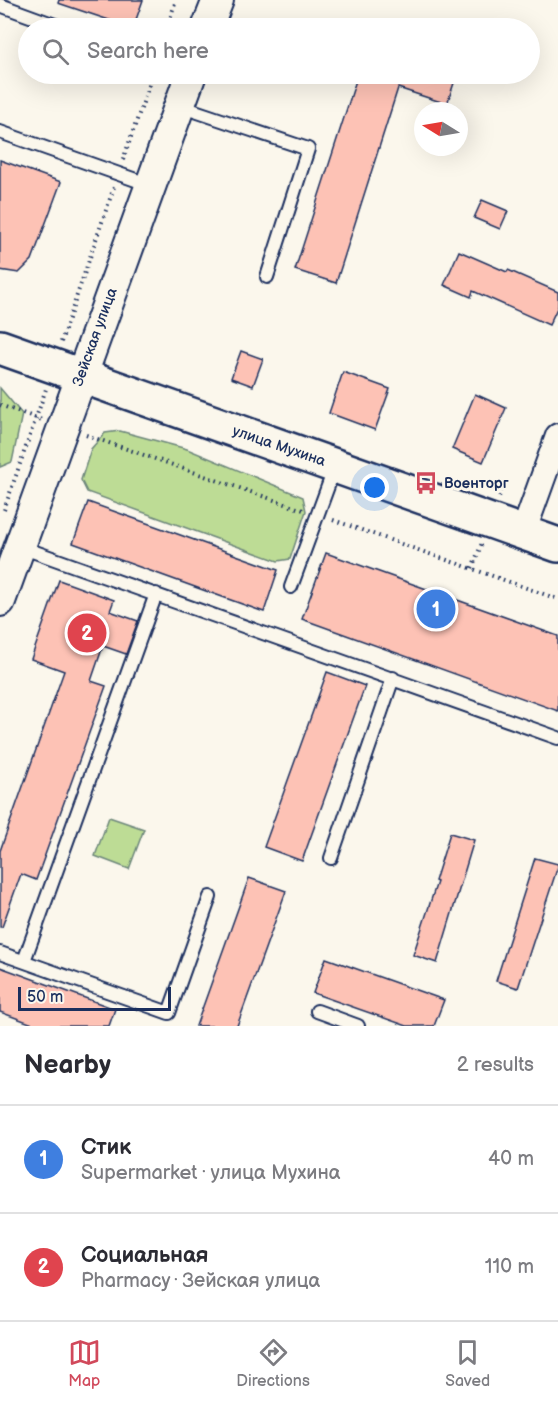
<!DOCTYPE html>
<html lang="en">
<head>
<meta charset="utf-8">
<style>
	:root { --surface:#fff; --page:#f7f7f7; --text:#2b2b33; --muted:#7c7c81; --line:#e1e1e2; --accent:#d1495b }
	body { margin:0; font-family:"Balsamiq Sans",sans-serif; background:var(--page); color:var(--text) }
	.compass { position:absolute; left:414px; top:102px; width:54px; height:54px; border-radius:50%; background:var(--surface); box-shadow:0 6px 24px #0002; rotate:281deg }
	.scale { position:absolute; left:18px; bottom:15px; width:153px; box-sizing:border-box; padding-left:6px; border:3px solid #1b2f5e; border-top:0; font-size:16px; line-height:21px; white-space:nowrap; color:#1b2f5e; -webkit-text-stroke:4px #fbf7ec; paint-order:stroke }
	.you { position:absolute; left:375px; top:488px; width:21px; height:21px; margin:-15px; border:4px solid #fff; border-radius:50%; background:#1a73e8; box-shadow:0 0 0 9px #1a73e833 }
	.badge { display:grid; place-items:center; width:39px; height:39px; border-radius:50%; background:var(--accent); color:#fff; font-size:20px; font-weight:700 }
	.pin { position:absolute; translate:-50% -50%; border:3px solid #fff; box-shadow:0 2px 6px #0006 }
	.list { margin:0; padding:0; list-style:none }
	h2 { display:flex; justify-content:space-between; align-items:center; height:78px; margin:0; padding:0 24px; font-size:26px }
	h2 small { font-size:20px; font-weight:400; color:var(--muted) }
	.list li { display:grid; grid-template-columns:39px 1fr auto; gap:18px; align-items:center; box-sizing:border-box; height:108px; padding:0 24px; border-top:2px solid var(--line) }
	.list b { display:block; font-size:22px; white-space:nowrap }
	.list p { margin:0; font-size:20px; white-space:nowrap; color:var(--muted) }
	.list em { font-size:20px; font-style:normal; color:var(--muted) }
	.icon { flex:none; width:33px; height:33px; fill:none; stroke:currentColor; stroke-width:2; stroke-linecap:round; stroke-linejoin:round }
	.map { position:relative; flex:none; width:558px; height:1026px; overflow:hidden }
	.search { position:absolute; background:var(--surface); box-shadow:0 6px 24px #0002; left:18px; right:18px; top:18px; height:66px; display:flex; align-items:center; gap:15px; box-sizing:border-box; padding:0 21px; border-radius:33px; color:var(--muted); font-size:22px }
	.sheet { height:294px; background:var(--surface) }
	nav { display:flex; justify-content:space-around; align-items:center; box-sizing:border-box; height:84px; border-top:2px solid var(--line); background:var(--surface); font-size:16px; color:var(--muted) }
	nav a { display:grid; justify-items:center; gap:3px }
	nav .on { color:var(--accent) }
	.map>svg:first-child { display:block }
	.green { fill:#bddc95; stroke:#6c867a; stroke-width:1.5 }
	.building { fill:#fdc2b5; stroke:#1b2f5e; stroke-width:1.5 }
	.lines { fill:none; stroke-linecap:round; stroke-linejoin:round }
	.service-casing { stroke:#1b2f5e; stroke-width:16 }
	.minor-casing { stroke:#1b2f5e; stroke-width:28 }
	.tertiary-casing { stroke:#1b2f5e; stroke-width:34 }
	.secondary-casing { stroke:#1b2f5e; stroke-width:38 }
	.path { stroke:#1b2f5e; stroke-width:4; stroke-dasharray:1.5 4.5; stroke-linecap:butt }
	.service { stroke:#fbf7ec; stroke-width:12 }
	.minor { stroke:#fbf7ec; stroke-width:24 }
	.tertiary { stroke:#fbf7ec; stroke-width:30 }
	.secondary { stroke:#fbf7ec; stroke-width:33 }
	.labels { text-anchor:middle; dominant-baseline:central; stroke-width:6; stroke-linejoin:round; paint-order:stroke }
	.street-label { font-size:15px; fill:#1b2f5e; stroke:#fbf7ec }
	.poi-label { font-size:15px; font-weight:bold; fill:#1b2f5e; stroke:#fbf7ec; text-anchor:start }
</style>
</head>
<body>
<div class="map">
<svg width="558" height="1026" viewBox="0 0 558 1026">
	<rect width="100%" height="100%" fill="#fbf7ec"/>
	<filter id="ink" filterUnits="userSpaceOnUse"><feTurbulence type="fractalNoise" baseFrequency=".0167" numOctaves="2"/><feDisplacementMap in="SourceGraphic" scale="12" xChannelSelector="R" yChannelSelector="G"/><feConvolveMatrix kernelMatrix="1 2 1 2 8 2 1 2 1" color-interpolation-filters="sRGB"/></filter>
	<g filter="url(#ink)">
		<path class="green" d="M0 388 22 414 12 462 0 467Z
			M120 431 187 449 303 497 306 511 290 559 278 561 87 492 81 480 91 449 105 433Z
			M109 817 144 829 129 869 95 856Z"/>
		<path class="building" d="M59 0H143L133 28 58 3Z
			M358 74H457L447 104 398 88 336 283 295 270Z
			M0 160 61 182 32 260 19 273 0 270Z
			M482 200 508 211 500 229 474 218Z
			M459 251 507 272 508 270 558 292V306L549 325 473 291 471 297 444 285Z
			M241 351 263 359 253 386 231 378Z
			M343 372 390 389 375 430 329 413Z
			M475 394 506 408 483 462 452 449Z
			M88 502 278 570 264 612 73 543Z
			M326 553 558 636V711L302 619Z
			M59 580 114 600 110 611 138 621 126 654 103 646 91 681 106 686 36 880 21 874 2 927H0V851L64 671 31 659Z
			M327 672 365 686 302 861 264 847Z
			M450 833 474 840 437 963 413 955 437 882 435 881Z
			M535 858 558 864V866L518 988 496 981Z
			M249 878 286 891 237 1026H196Z
			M326 958 444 1000 434 1026H407L313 993Z
			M0 967 115 1009 109 1026H38L0 1012Z"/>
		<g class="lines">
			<g class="service-casing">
				<path id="service" d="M0 5 63 28
					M180 106 308 149 267 277
					M0 132 150 185
					M21 547 558 738
					M291 587 335 467
					M331 858 393 678
					M0 953 169 1013 210 897
					M24 961 156 594
					M317 1011 358 1026"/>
			</g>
			<g class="minor-casing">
				<path id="minor" d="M523 533 558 436"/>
			</g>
			<g class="tertiary-casing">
				<path id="tertiary" d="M207 28 218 0
					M0 601 191 74"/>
			</g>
			<g class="secondary-casing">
				<path id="secondary" d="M0 347 558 545"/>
			</g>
			<path class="path" d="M167 28 176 0
				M123 160 153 74
				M61 342 114 187
				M0 405 42 420
				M86 435 303 510
				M499 497 502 489
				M4 510 46 389
				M333 520 558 599
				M472 568 482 543"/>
			<use href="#service" class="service"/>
			<use href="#minor" class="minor"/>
			<use href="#tertiary" class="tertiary"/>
			<use href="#secondary" class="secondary"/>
		</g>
	</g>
	<defs>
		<g id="bus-bare" transform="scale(1.8)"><path d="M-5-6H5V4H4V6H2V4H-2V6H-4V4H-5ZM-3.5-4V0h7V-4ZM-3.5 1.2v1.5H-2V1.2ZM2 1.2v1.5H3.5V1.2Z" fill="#d1495b" stroke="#fbf7ec" stroke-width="2.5" paint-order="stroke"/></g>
	</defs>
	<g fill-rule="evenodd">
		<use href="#bus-bare" x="426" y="483"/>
	</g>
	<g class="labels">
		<g class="street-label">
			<text transform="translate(95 337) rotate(-70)">Зейская улица</text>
			<text transform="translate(279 446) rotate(19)">улица Мухина</text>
		</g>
		<g class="poi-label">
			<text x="444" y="483">Военторг</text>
		</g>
	</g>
</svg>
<svg class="compass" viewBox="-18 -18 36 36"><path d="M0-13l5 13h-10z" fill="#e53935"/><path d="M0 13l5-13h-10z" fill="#7c7c81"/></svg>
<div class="scale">50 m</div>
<div class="you"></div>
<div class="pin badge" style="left:436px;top:609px;background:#3f7fe0">1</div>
<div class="pin badge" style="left:87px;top:633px;background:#e0444e">2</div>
<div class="search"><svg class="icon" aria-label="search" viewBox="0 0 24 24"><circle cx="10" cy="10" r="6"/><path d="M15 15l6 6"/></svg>Search here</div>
</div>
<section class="sheet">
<h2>Nearby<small>2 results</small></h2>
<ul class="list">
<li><span class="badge" style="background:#3f7fe0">1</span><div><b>Стик</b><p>Supermarket · улица Мухина</p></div><em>40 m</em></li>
<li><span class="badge" style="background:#e0444e">2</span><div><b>Социальная</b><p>Pharmacy · Зейская улица</p></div><em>110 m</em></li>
</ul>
</section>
<nav>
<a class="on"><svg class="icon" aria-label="map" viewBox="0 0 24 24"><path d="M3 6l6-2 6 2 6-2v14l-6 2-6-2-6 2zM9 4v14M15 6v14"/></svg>Map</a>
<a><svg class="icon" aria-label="directions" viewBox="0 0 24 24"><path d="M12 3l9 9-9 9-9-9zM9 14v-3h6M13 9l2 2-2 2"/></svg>Directions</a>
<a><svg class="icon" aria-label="saved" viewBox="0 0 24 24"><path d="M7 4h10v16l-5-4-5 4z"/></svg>Saved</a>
</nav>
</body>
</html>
